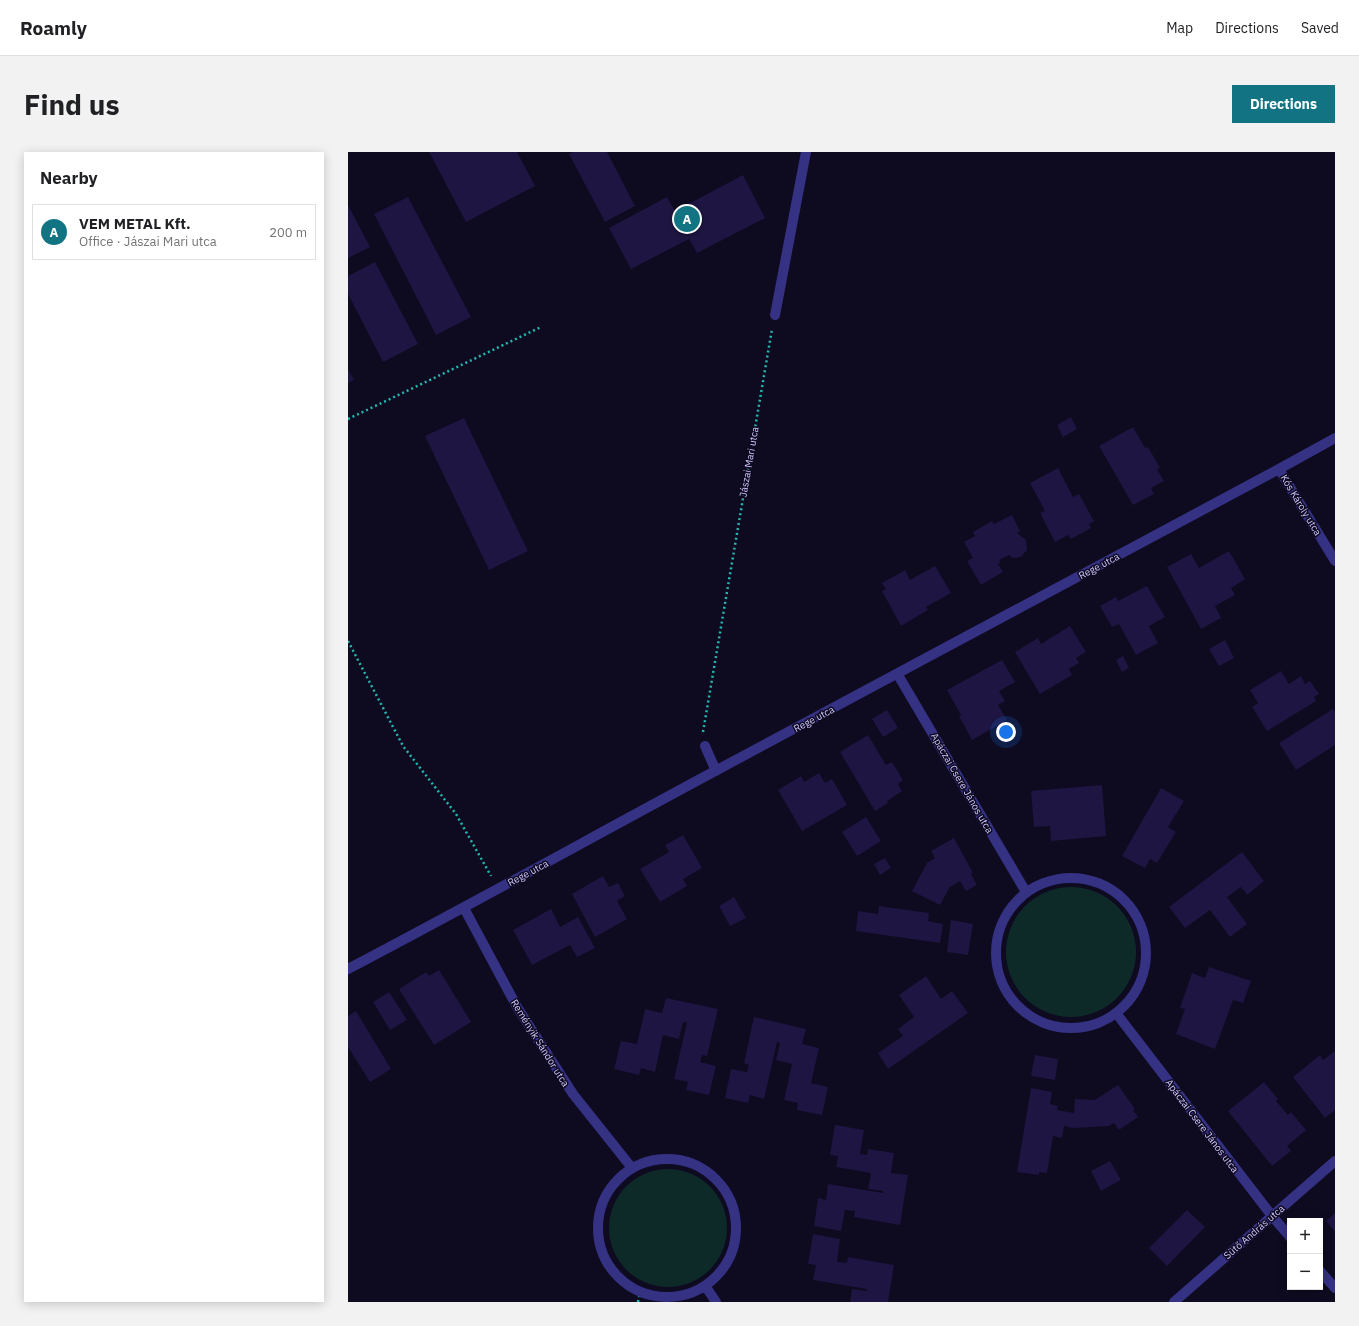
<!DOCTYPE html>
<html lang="en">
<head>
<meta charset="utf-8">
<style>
	:root { --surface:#fff; --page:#f2f2f2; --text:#202124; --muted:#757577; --line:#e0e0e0; --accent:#127482 }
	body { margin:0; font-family:"IBM Plex Sans",sans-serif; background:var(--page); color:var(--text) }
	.controls { position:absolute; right:12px; bottom:12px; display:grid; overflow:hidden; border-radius:0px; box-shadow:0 2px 10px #0003 }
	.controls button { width:36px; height:36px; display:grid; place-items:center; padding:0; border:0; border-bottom:1px solid var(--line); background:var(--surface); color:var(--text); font:20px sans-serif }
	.you { position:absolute; left:658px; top:580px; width:14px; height:14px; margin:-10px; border:3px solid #fff; border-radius:50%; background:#1a73e8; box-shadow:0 0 0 6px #1a73e833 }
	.badge { display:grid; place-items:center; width:26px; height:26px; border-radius:50%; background:var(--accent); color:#fff; font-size:13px; font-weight:700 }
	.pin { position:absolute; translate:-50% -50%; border:2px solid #fff; box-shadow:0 1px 4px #0006 }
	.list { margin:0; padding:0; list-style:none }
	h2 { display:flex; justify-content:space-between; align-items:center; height:52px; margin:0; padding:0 16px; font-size:17px }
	h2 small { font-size:13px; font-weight:400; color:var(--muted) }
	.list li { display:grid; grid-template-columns:26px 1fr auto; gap:12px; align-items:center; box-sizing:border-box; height:56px; margin:0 8px 8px; padding:0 8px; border:1px solid var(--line); border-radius:0px }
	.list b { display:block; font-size:15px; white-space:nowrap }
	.list p { margin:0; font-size:13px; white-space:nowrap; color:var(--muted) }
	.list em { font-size:13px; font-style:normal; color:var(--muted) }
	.map { position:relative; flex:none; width:987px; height:1150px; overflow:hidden; border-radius:0px }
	header { display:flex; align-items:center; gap:24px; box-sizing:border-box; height:56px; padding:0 20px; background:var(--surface); border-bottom:1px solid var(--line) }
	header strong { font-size:19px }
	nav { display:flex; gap:22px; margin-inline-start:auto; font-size:14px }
	.intro { display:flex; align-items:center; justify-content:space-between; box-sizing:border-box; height:96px; padding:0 24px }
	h1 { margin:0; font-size:28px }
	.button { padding:10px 18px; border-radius:0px; background:var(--accent); color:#fff; font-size:14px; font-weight:700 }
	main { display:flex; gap:24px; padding:0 24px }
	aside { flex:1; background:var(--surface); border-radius:0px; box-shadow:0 2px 10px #0003 }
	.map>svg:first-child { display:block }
	.green { fill:#0d2a29 }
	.building { fill:#1e1542 }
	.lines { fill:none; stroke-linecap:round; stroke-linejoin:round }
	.path { stroke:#23b9b2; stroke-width:2.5; stroke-dasharray:2 3; stroke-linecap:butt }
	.minor { stroke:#353183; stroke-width:10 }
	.labels { text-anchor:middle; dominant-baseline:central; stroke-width:3; stroke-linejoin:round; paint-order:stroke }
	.street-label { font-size:10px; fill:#d0c9ff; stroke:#0e0a20 }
</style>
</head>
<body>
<header>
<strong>Roamly</strong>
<nav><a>Map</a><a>Directions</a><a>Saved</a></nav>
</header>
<div class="intro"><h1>Find us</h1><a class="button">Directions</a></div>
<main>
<aside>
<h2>Nearby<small></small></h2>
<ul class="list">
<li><span class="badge">A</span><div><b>VEM METAL Kft.</b><p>Office · Jászai Mari utca</p></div><em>200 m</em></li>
</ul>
</aside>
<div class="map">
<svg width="987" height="1150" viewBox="0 0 987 1150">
	<rect width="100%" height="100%" fill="#0e0a20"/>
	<path class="green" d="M658 800a65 65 0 1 1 130 0a65 65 0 1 1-130 0Z
		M261 1076a59 59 0 1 1 118 0a59 59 0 1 1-118 0Z"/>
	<path class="building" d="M81 0H169L187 34 118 70Z
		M225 0H259L287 54 257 70 221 2Z
		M395 23 417 66 349 101 341 87 283 117 261 76 319 45 327 59Z
		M60 45 123 165 88 183 26 62Z
		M0 53 22 95 0 106Z
		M27 110 70 192 35 210 0 142V124Z
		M0 217 6 228 0 231Z
		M723 265 729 277 715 285 709 273Z
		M116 266 180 399 141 418 77 284Z
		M785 275 797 296 800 295 812 316 809 317 816 329 803 336 806 342 785 353 751 294Z
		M710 316 725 345 731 342 746 369 741 372 743 376 723 387 720 383 707 390 692 361 697 359 682 331Z
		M664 363 672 379 669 381 678 388 679 398 673 405 665 406 661 403 651 408 653 410 650 412 655 420 633 433 619 409 625 406 616 390 627 384 625 380 644 369 646 372Z
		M881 399 897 427 883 436 887 443 867 454 873 466 853 477 819 415 843 402 851 416Z
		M587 414 603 441 578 455 580 458 553 474 534 439 538 437 534 431 557 418 562 428Z
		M799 434 817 465 801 474 810 491 788 503 771 472 764 475 752 454 768 445 770 449Z
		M722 474 738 500 728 506 731 511 721 517 724 523 692 542 667 500 690 486 693 492Z
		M877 488 886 506 871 514 861 497Z
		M775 504 781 516 774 520 768 508Z
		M654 508 667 530 651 539 657 549 650 553 659 568 624 588 611 564 613 563 599 538Z
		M933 519 941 532 953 524 957 532 962 529 971 542 966 545 968 549 919 579 904 555 910 551 902 538Z
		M985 557 987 560V593L948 618 931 591Z
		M539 558 550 576 535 585 524 567Z
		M520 583 538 613 544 610 555 628 550 632 554 639 539 649 540 651 527 659 492 600Z
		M471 621 477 631 484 627 499 653 454 679 430 638 453 624 456 630Z
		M754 633 758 684 703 689 702 674 686 675 683 639Z
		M813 636 836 649 820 675 828 680 809 711 802 707 797 716 774 704Z
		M518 665 533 689 509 704 494 680Z
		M335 683 354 716 335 727 339 734 312 750 292 717 321 700 317 693Z
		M606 686 625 721 623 722 629 733 618 739 612 729 602 735 592 753 564 739 579 711 587 706 583 699Z
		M894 700 916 729 899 743 893 735 879 745 899 772 882 785 862 758 837 776 821 755Z
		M537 706 543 716 532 723 526 712Z
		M255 724 261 735 270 731 277 744 269 749 279 767 247 785 224 742Z
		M386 745 398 766 382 774 371 754Z
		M531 754 581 761 580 769 595 772 592 791 508 779 510 759 530 762Z
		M203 757 212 775 230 765 247 796 229 805 222 793 184 813 165 778Z
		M603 768 625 772 620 803 599 800Z
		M861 815 903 829 895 851 885 848 867 897 828 882 837 857 832 856 844 821 857 826Z
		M91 818 123 870 86 893 51 837 78 820 81 824Z
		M578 824 593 847 604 839 620 861 540 917 530 901 555 884 550 877 566 865 551 843Z
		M41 840 59 868 42 878 25 850Z
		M318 846 370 857 359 904 354 903 352 910 368 914 361 943 338 938 340 930 326 927 339 870H335L331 887 315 883 307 920 293 916 291 923 266 917 273 889 289 892 297 857 314 861Z
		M8 859 43 917 22 930 0 895V864Z
		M406 865 458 877 454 892 471 896 463 931 480 935 474 963 449 958 450 951 436 948 444 912 428 908 432 891 429 890 416 947 402 943 400 951 377 946 383 917 399 920 401 913 396 911Z
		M987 899V958L977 966 945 925 972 903 975 908Z
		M687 903 710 907 707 928 683 924Z
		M916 930 930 947 928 949 940 963 943 960 958 978 939 994 943 999 924 1014 880 959Z
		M770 933 787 957 785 958 790 965 771 978 766 971 761 974 725 976 716 974 714 986 705 984 699 1021 691 1020V1023L669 1020 683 936 704 940 702 952 710 954 709 958 726 961 727 947 747 948Z
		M487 973 516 978 512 1002 519 1003 520 997 546 1001 543 1021 560 1023 552 1073 506 1065 507 1059 497 1058 493 1079 466 1074 470 1046 478 1048 480 1032 535 1041V1039L520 1037 523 1021 488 1015 490 1004 482 1003Z
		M762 1009 773 1028 753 1039 743 1019Z
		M839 1058 857 1075 819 1114 801 1096Z
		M987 1061V1080L978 1069Z
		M465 1082 492 1087 489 1110 499 1111 500 1105 546 1113 540 1150H502L504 1137 519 1139V1137L465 1128 468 1113 460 1112Z"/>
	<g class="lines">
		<path class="path" d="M0 267 193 175
			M0 489 55 594 108 662 143 724
			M355 580 424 177
			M290 1150 292 1140"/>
		<path class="minor" d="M427 163 458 0
			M931 317 987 409
			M550 523 678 740
			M357 594 368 619
			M648 801a75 75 0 1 1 150 0a75 75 0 1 1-150 0Z
			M116 756 169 855 225 942 284 1016
			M0 817C124 752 246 684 369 618 557 518 745 418 931 317L987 286
			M768 861 924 1064 942 1085
			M250 1076a69 69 0 1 1 138 0a69 69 0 1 1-138 0Z
			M972 1119 987 1136
			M358 1135 368 1150
			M826 1150 987 1009"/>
	</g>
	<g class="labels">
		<g class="street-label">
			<text transform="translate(401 310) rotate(-80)">Jászai Mari utca</text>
			<text transform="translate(953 353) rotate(59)">Kós Károly utca</text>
			<text transform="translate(751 414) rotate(-28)">Rege utca</text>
			<text transform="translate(466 567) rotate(-28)">Rege utca</text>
			<text transform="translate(614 631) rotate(60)">Apáczai Csere János utca</text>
			<text transform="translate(180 721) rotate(-28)">Rege utca</text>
			<text transform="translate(192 891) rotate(58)">Reményik Sándor utca</text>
			<text transform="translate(854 974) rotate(53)">Apáczai Csere János utca</text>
			<text transform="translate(906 1080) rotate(-41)">Sütő András utca</text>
		</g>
	</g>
</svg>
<div class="controls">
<button>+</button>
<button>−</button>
</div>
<div class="you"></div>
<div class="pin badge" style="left:339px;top:67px">A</div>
</div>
</main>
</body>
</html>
